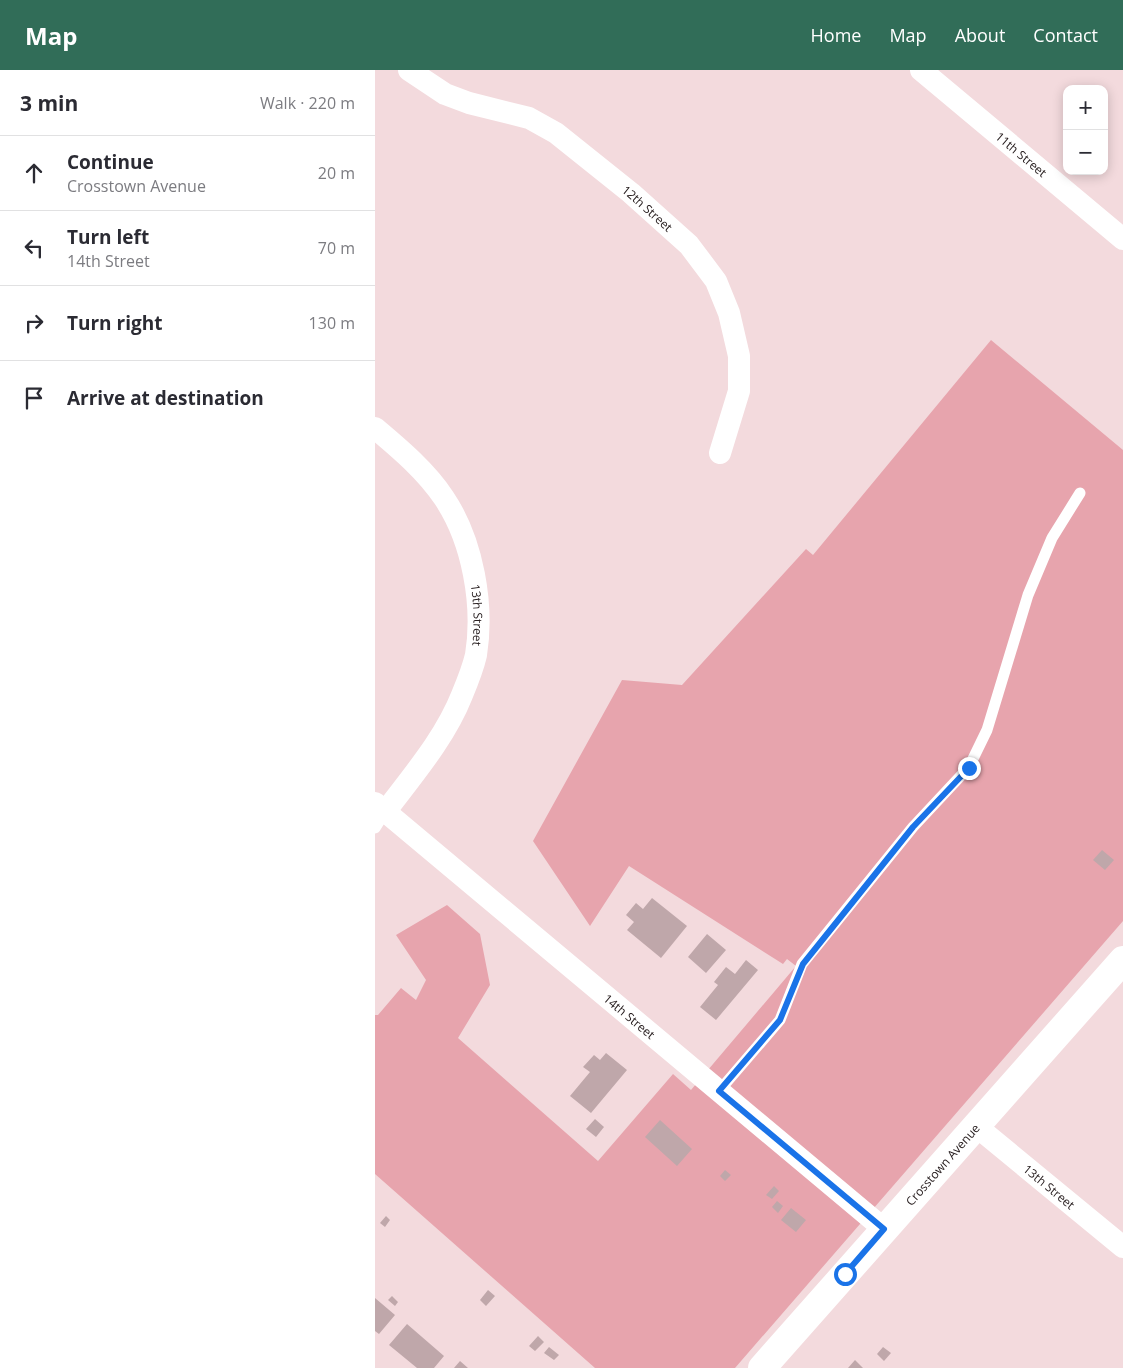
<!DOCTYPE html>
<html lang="en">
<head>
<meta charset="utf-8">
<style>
	:root { --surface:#fff; --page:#f2f2f3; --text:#2b2b33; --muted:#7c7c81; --line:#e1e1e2; --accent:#316d58 }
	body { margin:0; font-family:"Open Sans",sans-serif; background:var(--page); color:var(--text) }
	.controls { position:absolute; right:15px; top:15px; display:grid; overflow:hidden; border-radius:10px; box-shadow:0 2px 12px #0003 }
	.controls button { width:45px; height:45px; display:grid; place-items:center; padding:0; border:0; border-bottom:1px solid var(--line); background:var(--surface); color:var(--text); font:25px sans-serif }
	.stop { position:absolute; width:15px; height:15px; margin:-11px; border:4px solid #1a73e8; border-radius:50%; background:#fff }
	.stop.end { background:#1a73e8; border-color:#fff; box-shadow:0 1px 5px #0008 }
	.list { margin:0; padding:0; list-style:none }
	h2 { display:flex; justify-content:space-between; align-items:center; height:65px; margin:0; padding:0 20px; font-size:21px }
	h2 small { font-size:16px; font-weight:400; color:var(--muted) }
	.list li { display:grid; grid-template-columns:32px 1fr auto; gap:15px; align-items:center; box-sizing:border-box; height:75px; padding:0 20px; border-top:1px solid var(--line) }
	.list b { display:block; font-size:19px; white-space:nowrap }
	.list p { margin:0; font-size:16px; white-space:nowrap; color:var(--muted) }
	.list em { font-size:16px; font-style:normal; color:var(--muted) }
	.icon { flex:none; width:28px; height:28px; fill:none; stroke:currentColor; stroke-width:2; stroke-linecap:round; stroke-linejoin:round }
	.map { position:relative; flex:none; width:748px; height:1298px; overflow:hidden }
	header { display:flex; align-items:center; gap:30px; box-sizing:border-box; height:70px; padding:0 25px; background:var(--accent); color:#fff }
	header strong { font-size:24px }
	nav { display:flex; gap:28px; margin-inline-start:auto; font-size:18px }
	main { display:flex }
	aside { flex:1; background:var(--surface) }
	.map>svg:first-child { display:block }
	.green { fill:#e7a4ad }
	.building { fill:#bfa7aa }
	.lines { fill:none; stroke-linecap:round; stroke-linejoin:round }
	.lane { stroke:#fff; stroke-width:11 }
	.street { stroke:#fff; stroke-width:22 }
	.secondary { stroke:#fff; stroke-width:28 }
	.route { stroke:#1a73e8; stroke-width:6 }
	.labels { text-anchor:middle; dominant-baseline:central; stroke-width:5; stroke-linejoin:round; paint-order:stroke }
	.street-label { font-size:12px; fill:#292021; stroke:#f3dadd }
</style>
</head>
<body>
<header>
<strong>Map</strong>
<nav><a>Home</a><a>Map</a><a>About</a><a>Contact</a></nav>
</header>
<main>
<aside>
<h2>3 min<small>Walk · 220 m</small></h2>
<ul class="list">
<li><svg class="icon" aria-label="ahead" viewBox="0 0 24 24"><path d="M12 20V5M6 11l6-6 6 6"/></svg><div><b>Continue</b><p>Crosstown Avenue</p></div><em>20 m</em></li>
<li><svg class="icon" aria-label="left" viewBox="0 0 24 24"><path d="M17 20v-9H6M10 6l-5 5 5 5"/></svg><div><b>Turn left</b><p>14th Street</p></div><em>70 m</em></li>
<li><svg class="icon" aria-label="right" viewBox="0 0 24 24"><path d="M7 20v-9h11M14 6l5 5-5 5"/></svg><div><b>Turn right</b></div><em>130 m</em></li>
<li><svg class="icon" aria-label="arrive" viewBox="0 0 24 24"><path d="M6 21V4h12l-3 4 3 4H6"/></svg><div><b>Arrive at destination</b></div></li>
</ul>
</aside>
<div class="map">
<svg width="748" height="1298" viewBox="0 0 748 1298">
	<rect width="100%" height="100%" fill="#f3dadd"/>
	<path class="green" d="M616 270 748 380V851L360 1298H220L0 1104V945H3L26 918 41 930 51 910 21 865 72 835 105 864 115 915 83 968 223 1091 298 1004 316 1020 421 896 412 889 408 894 254 796 215 856 158 771 247 610 307 615 431 479 438 485Z"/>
	<path class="building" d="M727 780 739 790 730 800 718 790Z
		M277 828 312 856 286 888 252 860 259 852 251 845 261 833 268 839Z
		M332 864 351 880 331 903 313 887Z
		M371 890 383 900 341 950 325 937 343 915 339 912 351 897 360 904Z
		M231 983 252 1000 216 1043 195 1026 215 1002 208 997 219 985 225 990Z
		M220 1049 229 1057 221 1067 211 1059Z
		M285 1050 317 1079 302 1096 270 1067Z
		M350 1100 356 1105 350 1111 345 1106Z
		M399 1116 404 1121 397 1129 391 1125Z
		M402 1131 408 1136 403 1143 397 1137Z
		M416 1138 431 1150 421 1162 406 1150Z
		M11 1146 15 1150 10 1157 5 1153Z
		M113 1220 120 1226 111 1236 105 1230Z
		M17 1226 23 1232 20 1236 13 1230Z
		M0 1228 20 1245 4 1264 0 1261Z
		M32 1254 69 1286 59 1298H42L14 1275Z
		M163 1266 169 1272 160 1281 154 1276Z
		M174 1277 184 1285 179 1290 169 1283Z
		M508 1277 516 1283 509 1291 502 1284Z
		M480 1290 488 1298H473Z
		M85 1291 93 1298H79Z"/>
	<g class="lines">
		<path class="lane" d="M0 758 10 742
			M344 1021 405 950 427 894 538 757 594 697 612 660 653 525 677 468 705 423"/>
		<g class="street">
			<path id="s1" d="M34 0 70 24 94 33 154 48 181 63 256 123 314 175 341 211 354 243 364 286V321L345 383"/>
			<path id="s2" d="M546 0 748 169"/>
			<path id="s3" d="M0 358C25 379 51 401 69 428 98 471 109 535 101 585 98 598 92 613 87 625 70 668 38 705 10 742"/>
			<path id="s4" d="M0 733 509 1159"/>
			<path id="s5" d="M601 1056 748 1177"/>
		</g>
		<path class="secondary" id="s6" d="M387 1298 748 890"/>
	</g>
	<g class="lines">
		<path class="route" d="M470 1204 509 1159 344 1021 405 950 428 894 538 757 594 698"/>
	</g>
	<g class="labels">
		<g class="street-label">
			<text stroke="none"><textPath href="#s2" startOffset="131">11th Street</textPath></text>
			<text stroke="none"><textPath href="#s1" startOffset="280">12th Street</textPath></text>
			<text stroke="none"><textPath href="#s3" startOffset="222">13th Street</textPath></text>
			<text stroke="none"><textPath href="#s4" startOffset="332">14th Street</textPath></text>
			<text stroke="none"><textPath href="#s6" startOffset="272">Crosstown Avenue</textPath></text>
			<text stroke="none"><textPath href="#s5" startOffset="95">13th Street</textPath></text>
		</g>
	</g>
</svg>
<div class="controls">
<button>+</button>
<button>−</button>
</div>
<div class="stop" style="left:470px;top:1204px"></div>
<div class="stop end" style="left:594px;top:698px"></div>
</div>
</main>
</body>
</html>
